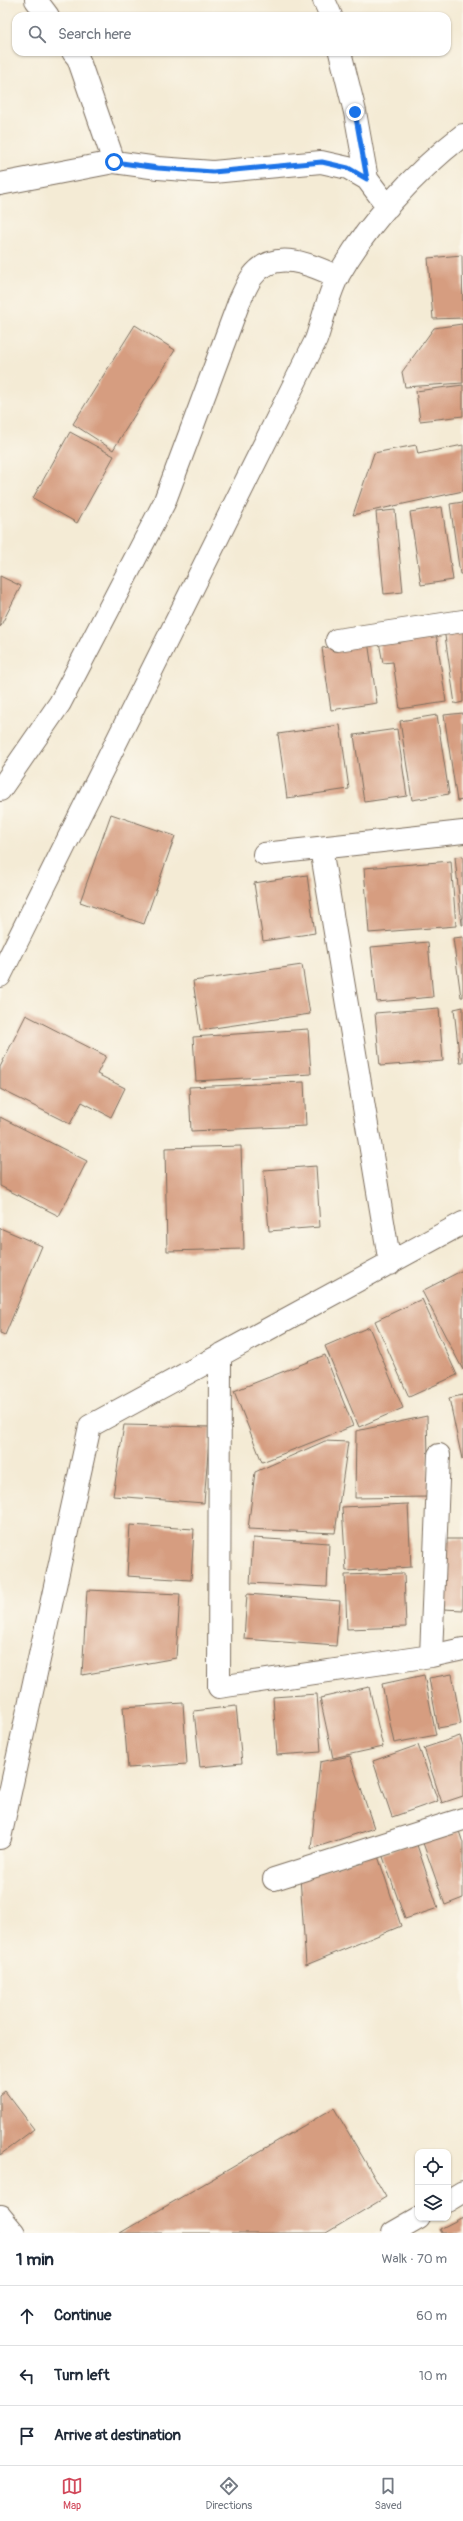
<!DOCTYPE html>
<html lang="en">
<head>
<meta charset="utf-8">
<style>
	:root { --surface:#fff; --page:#f6f6f7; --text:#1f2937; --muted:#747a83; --line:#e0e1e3; --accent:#d1495b }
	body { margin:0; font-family:Pangolin,sans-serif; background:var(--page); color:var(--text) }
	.controls { position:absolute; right:12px; bottom:12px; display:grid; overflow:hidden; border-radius:8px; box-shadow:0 1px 3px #0004 }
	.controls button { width:36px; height:36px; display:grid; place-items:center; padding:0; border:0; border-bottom:1px solid var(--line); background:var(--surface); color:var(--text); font:20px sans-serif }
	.stop { position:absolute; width:12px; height:12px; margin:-9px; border:3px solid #1a73e8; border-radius:50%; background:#fff }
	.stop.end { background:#1a73e8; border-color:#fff; box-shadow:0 1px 4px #0008 }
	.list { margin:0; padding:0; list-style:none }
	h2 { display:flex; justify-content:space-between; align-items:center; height:52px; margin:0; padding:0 16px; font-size:17px }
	h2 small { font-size:13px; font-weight:400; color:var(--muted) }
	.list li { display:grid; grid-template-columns:26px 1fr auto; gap:12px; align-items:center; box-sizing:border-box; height:60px; padding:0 16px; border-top:1px solid var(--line) }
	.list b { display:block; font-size:15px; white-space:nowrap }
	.list em { font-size:13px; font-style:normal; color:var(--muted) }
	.icon { flex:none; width:22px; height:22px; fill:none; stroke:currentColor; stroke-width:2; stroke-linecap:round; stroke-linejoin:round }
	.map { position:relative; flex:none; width:463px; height:2233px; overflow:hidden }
	.search { position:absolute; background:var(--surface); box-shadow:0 1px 3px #0004; left:12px; right:12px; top:12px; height:44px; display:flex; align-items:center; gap:10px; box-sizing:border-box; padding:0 14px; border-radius:12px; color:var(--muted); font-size:15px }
	.sheet { height:232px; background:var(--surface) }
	nav { display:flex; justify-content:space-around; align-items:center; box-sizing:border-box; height:56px; border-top:1px solid var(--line); background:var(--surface); font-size:11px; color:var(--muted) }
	nav a { display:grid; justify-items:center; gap:2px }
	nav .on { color:var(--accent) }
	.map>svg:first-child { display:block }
	.building { fill:#d69d80 }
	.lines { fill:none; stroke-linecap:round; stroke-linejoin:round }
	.minor-casing { stroke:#7c6e5e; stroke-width:24 }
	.highway-casing { stroke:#7c6e5e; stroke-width:24 }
	.minor { stroke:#fff; stroke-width:22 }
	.highway { stroke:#fff; stroke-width:22 }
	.route { stroke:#1a73e8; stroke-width:5 }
</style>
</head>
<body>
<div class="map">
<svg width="463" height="2233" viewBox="0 0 463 2233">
	<rect width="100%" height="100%" fill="#fbf7ec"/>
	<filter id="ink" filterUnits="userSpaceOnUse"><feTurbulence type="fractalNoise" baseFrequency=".025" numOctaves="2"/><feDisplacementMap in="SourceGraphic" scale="8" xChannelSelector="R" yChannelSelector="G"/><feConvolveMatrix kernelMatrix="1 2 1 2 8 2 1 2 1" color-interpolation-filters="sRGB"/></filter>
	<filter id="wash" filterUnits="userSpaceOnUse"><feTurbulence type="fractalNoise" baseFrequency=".012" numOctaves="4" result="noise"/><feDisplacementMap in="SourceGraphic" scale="16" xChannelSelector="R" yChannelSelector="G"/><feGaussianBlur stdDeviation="0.9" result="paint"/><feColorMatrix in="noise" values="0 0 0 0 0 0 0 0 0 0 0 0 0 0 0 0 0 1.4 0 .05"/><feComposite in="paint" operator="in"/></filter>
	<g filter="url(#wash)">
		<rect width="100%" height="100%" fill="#f4ebd5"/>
		<g id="blocks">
			<path class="building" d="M462 255 463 318 433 319 428 258Z
				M462 324 463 383 405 387 402 372 434 328Z
				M135 325 175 350 113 450 73 424Z
				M463 385V416L420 421 416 391Z
				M70 432 114 456 77 523 33 498Z
				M416 445 418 454 463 445V491L353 515 374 453Z
				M463 502V574H460L450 504Z
				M442 507 453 580 421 585 410 512Z
				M395 510 403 592 384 594 376 512Z
				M0 576 21 586 0 627Z
				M463 626V702L455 704 444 629Z
				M436 633 446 702 400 709 393 662 383 663 379 642Z
				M368 641 377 703 331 710 322 648Z
				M463 713V800L457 801 444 715Z
				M437 715 449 794 412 800 400 721Z
				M340 725 349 789 287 798 278 734Z
				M397 729 407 796 364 802 354 735Z
				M111 814 175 836 144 924 80 902Z
				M463 856V925H462L455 857Z
				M451 861 456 926 369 933 364 868Z
				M307 875 315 933 263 941 254 883Z
				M463 937V997H461L453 938Z
				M428 942 433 997 377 1002 371 947Z
				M302 965 310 1014 200 1030 193 981Z
				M463 1007V1063H460L454 1009Z
				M439 1008 443 1061 380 1066 375 1013Z
				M26 1015 106 1056 97 1074 125 1088 111 1117 82 1102 70 1124 0 1089V1067Z
				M308 1029 311 1074 196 1081 193 1037Z
				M304 1082 306 1126 191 1131 189 1087Z
				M0 1117 87 1161 59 1216 0 1186Z
				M241 1146 244 1249 167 1251 165 1148Z
				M316 1166 320 1227 269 1231 264 1170Z
				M0 1228 42 1246 5 1335 0 1333Z
				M463 1270V1370L422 1291Z
				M422 1299 457 1375 409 1397 375 1321Z
				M369 1327 403 1408 359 1427 325 1346Z
				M325 1355 353 1426 262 1462 234 1391Z
				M463 1395V1458L462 1459 449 1398Z
				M427 1416 429 1497 355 1498 356 1431Z
				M124 1425 210 1427 204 1503 113 1496Z
				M325 1441 348 1442 335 1533 248 1529 255 1472Z
				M408 1504 411 1567 346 1571 342 1507Z
				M130 1525 194 1529 191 1580 127 1576Z
				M253 1538 329 1543 327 1587 250 1583Z
				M446 1539H463V1610L443 1609Z
				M404 1573 406 1627 347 1629 345 1575Z
				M87 1590 180 1594 176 1658 82 1675Z
				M247 1594 340 1601 336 1646 244 1639Z
				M452 1674 461 1724 438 1728 429 1678Z
				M424 1675 436 1735 394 1743 382 1684Z
				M369 1687 383 1747 333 1758 320 1698Z
				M317 1694 321 1752 277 1755 273 1697Z
				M183 1703 187 1764 128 1768 123 1707Z
				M236 1706 242 1763 200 1767 194 1711Z
				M460 1736 463 1746V1796L442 1803 424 1748Z
				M418 1745 438 1801 392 1817 373 1761Z
				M350 1756 374 1828 311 1849 320 1762Z
				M459 1831 463 1843V1898L445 1905 423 1843Z
				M416 1842 438 1908 405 1919 382 1854Z
				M377 1853 401 1926 306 1965 300 1877Z
				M5 2091 34 2129 0 2155V2095Z
				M334 2108 386 2197 326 2233H120Z
				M463 2217V2233H442L440 2229Z"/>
		</g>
	</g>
	<g filter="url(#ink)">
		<use href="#blocks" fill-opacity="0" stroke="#7c6e5e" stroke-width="1"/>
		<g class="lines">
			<g class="minor-casing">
				<path id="minor" d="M36 0 48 16
					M324 0 331 16
					M73 52 78 58 114 162
					M340 52 355 112 367 179
					M0 184 114 162 158 168 213 172 321 162 348 168 367 179 388 207
					M337 640 463 621
					M0 790 60 703 164 503 239 302C243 294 247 284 252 277 274 247 312 265 338 277
					M321 848 390 1264
					M264 854 463 832
					M0 976 316 340C323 320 328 295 338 276 368 223 415 172 463 135
					M220 1355 219 1687 431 1656 463 1649
					M431 1656 439 1455
					M0 1838 90 1426 463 1223
					M274 1879 463 1819
					M448 2201 463 2192
					M393 2233 419 2218"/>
			</g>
			<g class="highway-casing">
				<path id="highway" d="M0 2216 14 2233"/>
			</g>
			<use href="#minor" class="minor"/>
			<use href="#highway" class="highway"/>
		</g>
	</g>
	<g class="lines" filter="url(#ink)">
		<path class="route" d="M114 162 158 168 213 172 322 162 348 168 367 179 355 112"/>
	</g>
</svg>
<div class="controls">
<button><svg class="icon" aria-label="locate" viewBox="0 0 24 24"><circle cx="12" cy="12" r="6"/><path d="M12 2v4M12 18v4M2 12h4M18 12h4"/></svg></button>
<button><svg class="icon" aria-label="layers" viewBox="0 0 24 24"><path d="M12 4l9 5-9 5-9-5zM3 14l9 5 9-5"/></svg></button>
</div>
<div class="stop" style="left:114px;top:162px"></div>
<div class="stop end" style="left:355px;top:112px"></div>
<div class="search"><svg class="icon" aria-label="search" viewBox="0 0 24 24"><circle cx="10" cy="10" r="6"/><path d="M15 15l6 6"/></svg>Search here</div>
</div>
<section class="sheet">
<h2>1 min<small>Walk · 70 m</small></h2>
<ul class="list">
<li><svg class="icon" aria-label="ahead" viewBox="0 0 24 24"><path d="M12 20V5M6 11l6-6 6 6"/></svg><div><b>Continue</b></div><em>60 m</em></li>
<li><svg class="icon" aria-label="left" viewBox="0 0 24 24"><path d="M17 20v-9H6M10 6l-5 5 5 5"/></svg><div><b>Turn left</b></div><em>10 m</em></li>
<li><svg class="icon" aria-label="arrive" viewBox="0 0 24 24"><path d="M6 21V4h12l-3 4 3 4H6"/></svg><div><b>Arrive at destination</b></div></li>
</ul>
</section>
<nav>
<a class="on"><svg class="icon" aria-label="map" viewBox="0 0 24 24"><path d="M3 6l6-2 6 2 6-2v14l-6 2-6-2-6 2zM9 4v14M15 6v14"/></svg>Map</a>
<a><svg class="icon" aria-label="directions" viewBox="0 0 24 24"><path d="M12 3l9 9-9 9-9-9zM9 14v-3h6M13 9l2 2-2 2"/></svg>Directions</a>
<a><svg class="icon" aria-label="saved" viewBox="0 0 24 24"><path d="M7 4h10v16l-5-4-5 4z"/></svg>Saved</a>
</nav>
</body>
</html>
